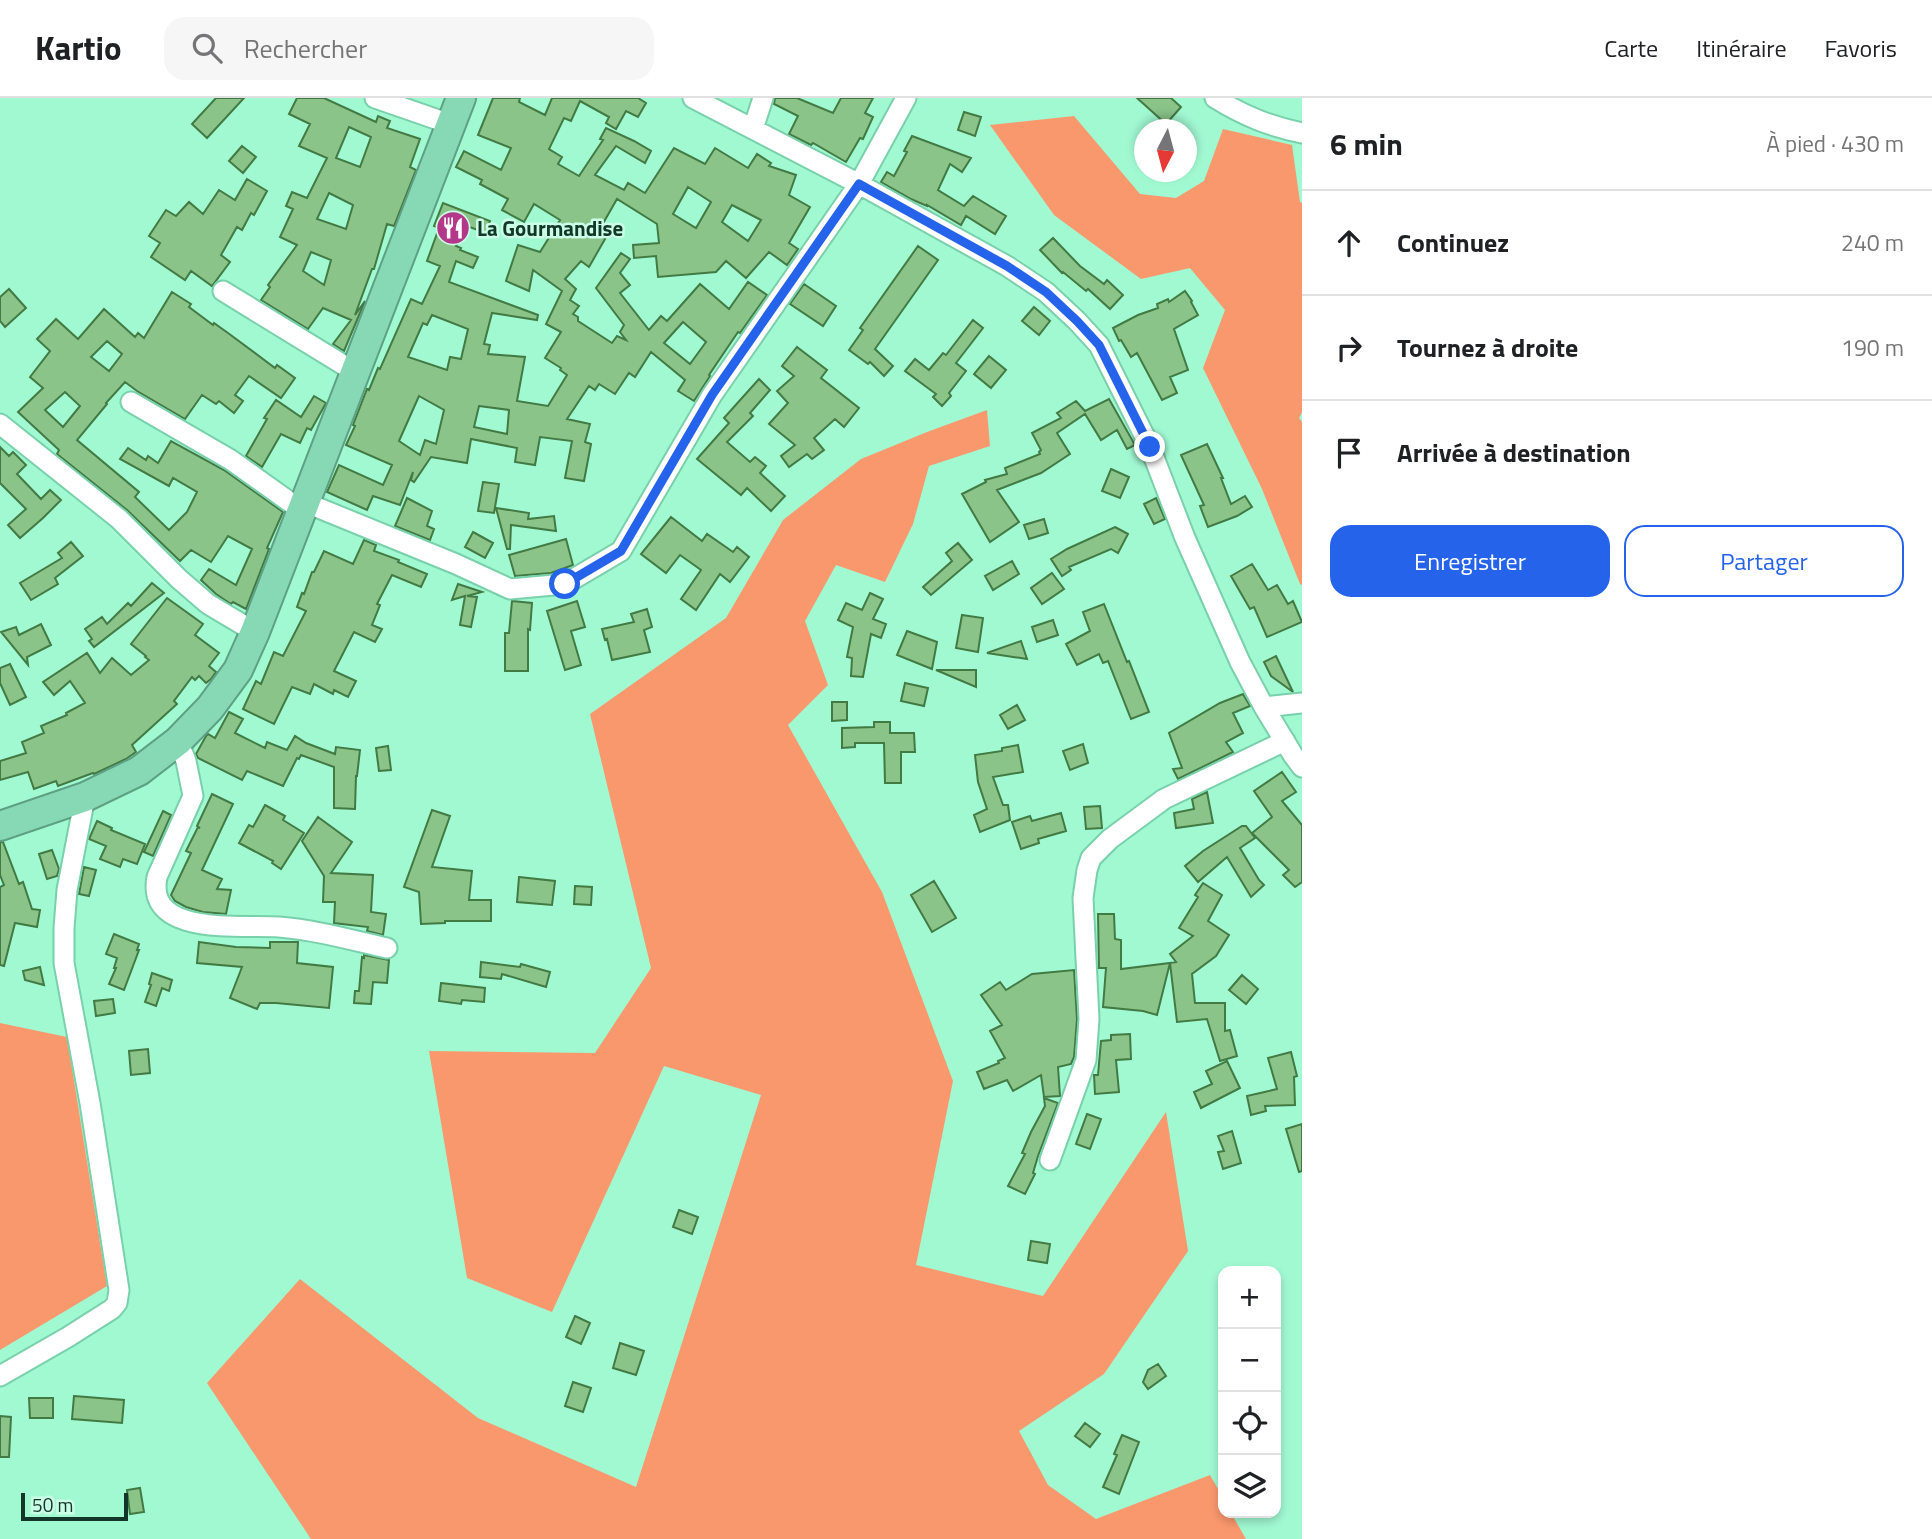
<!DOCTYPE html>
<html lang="fr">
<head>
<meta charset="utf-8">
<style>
	:root { --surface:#fff; --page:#f6f6f6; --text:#202124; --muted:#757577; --line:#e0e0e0; --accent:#2563eb }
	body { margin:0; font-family:"Titillium Web",sans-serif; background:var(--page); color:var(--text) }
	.controls { position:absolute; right:21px; bottom:21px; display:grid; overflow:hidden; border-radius:14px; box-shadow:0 4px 10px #0003 }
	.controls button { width:63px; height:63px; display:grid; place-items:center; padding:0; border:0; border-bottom:2px solid var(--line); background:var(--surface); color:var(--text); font:35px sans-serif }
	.compass { position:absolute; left:1134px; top:21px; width:63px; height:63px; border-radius:50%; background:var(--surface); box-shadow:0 4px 10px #0003; rotate:186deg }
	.scale { position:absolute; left:21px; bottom:18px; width:107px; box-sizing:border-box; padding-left:7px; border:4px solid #123729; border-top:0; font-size:19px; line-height:24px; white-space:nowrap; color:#123729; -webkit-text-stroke:5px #cbfee6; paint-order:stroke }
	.stop { position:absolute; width:21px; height:21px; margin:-16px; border:5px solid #2563eb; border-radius:50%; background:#fff }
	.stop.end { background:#2563eb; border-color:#fff; box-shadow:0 2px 7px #0008 }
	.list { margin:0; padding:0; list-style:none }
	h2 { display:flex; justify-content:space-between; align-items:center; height:91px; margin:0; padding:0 28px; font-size:30px }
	h2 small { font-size:23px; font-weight:400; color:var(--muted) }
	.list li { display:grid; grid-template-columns:46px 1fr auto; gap:21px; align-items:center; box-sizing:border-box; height:105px; padding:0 28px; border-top:2px solid var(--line) }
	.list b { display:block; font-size:26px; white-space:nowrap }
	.list em { font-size:23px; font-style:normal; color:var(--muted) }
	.actions { display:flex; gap:14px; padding:21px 28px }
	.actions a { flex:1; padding:16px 0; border:2px solid var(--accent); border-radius:21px; text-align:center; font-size:24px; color:var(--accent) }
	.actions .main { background:var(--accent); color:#fff }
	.icon { flex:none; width:38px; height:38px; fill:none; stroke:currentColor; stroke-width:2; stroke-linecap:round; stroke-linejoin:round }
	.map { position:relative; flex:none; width:1302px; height:1441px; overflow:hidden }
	header { display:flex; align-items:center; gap:42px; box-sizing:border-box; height:98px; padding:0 35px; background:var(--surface); border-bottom:2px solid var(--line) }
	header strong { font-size:33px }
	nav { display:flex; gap:38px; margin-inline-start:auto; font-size:24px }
	.search { width:490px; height:63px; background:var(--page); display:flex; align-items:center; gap:18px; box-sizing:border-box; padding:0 24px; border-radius:21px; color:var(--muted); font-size:26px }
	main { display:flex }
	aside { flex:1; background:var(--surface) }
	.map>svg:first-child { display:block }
	.forest { fill:#fa986d }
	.building { fill:#8ac489; stroke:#427a43; stroke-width:2; fill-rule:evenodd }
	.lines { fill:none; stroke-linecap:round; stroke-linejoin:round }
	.minor-casing { stroke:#79d1ab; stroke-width:23 }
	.highway-casing { stroke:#5ea084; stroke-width:32 }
	.minor { stroke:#fff; stroke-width:19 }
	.highway { stroke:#87d9b5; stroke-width:28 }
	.route { stroke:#2563eb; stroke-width:9 }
	.labels { text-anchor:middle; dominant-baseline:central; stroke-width:5; stroke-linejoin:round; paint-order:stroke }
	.poi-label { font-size:21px; font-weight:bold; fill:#123729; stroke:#cbfee6; text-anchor:start }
</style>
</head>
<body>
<header>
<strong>Kartio</strong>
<div class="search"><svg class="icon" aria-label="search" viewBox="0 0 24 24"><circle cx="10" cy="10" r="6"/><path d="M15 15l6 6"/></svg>Rechercher</div>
<nav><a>Carte</a><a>Itinéraire</a><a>Favoris</a></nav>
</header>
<main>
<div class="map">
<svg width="1302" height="1441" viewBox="0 0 1302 1441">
	<rect width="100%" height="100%" fill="#a1f9d2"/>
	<path class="forest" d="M1074 18 1140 96 1176 100 1204 83 1223 31 1292 47 1300 104 1302 105V314L1299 320 1302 324V487L1300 486 1262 391 1203 270 1225 212 1190 170 1141 181 1054 117 990 27Z
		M987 312 990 348 929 368 913 426 885 484 836 467 805 523 828 587 788 627 882 794 953 983 916 1167 1043 1198 1166 1014 1188 1153 1104 1276 1019 1333 1048 1387 1096 1421 1210 1377 1223 1400V1415H1231L1246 1441H311L207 1285 300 1181 478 1320 636 1389 761 997 664 968 552 1214 467 1180 429 953 595 955 651 870 590 616 726 520 783 422 861 361 927 334Z
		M0 925 67 939 107 1188 0 1252Z"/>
	<path class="building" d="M216 0H244L207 40 192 26Z
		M297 0H324L376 24 378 18 390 23 387 30 420 41 410 69 416 72 394 128 387 126 374 171H372L355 217 365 203 344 253 333 246 351 222 323 210 308 231 261 202 270 189 268 187 297 147 280 139 293 111 286 108 292 94 307 100 327 60 299 48 310 26 289 16ZM349 29 371 39 360 69 336 60ZM329 95 353 107 346 131 317 121ZM311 154 331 162 324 187 303 173Z
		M493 0H520L519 4 545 17 552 0H638L646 5 638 19 626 13 616 31 606 25 609 19 580 3 571 23 564 20 549 51 562 59 558 66 579 78 603 42 600 41 606 30 634 43 651 53 645 65 616 48 595 77 624 92 628 85 645 95 674 50 705 66 715 50 748 70 757 56 771 65 769 68 796 77 789 97 810 109 789 145 798 151 787 167 769 154 746 180 726 163 716 174 658 179 656 158 634 160 633 147 659 145 657 126 617 101 601 129 609 134 589 169 581 163 565 181 576 191 570 202 579 208 573 216 578 219V223L612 245 617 238 626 242 620 234 624 227 596 190 621 155 630 161 620 175 630 187 620 195 649 232 661 218 667 223 700 186 729 211 748 184 767 197 740 235 738 234 709 277 710 278 694 303 678 293 685 282 651 254 635 279 629 275 615 296 599 286 595 292 589 288 567 321 590 326 585 344 591 346 584 383 565 380 572 343 540 339 535 367 515 364 517 350 471 341 467 365 431 359 414 384 411 382 413 374 400 407 373 398 367 412 327 394 339 367 383 387 392 367 346 347 355 328 353 327 367 291 369 292 378 270 380 271 411 201 422 206 440 168 427 163 439 130 434 128 443 105 490 123 486 135 464 127 456 148 461 150 460 152 478 159 473 170 456 163 449 184 538 217 537 222 492 215 484 246 490 247 488 256 525 259 517 303 548 308 567 277 560 272 561 270 545 260 561 234 546 226 562 193 533 172 529 193 506 183 518 147 540 154 560 122 534 106 524 124 502 112 508 101 480 86 482 82 456 69 464 53 501 72 511 50 478 37ZM688 89 711 104 696 130 673 116ZM732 107 761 122 748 143 722 124ZM432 217 468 231 461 261 450 259 447 272 408 259 423 225 427 227ZM683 224 706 244 690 266 664 245ZM419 298 444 312 436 346 425 342 420 357 399 343ZM479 308 509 312 507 336 474 329Z
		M775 0H797L833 15 841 0H873L865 15 873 19 863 41 860 40 846 64 813 45 811 47 789 36 798 18 774 6Z
		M1137 0H1171L1181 9 1166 26Z
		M964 14 981 19 975 38 958 32Z
		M912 38 971 60 962 74 950 66 938 92 964 108 973 98 1006 118 995 136 966 118 961 127 927 107V108L911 101 881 84 887 74 894 78 907 54 904 53Z
		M242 48 256 59 243 75 229 63Z
		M247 81 267 93 254 117 251 115 242 132 237 129 221 157 230 164 212 188 191 173 185 182 151 159 160 145 149 138 166 112 176 118 189 104 203 116 219 92 235 102Z
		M1053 140 1080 168 1104 186 1107 182 1123 197 1110 211 1088 191 1086 193 1063 174 1062 175 1040 152Z
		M918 148 938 162 875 251 893 268 884 278 870 264 868 266 849 252 863 232 860 230Z
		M804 186 836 208 823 228 790 206Z
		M9 191 26 210 5 229 0 223V199Z
		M1185 193 1192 203 1191 204 1198 217 1174 231 1188 272 1170 279 1177 295 1162 302 1137 255 1131 259 1121 242 1119 243 1113 230 1138 217 1158 210 1157 206 1168 201 1169 204Z
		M172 194 191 206 189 209 213 227 214 225 228 235 275 270 277 267 295 280 281 300 249 278 235 297 243 303 234 315 219 303 216 306 202 297 185 321 137 293 125 284 106 305 107 306 77 342 139 394 135 399 169 432 187 414 197 394 173 380 169 388 120 361 128 350 146 362 148 358 158 365 171 343 224 372 283 414 267 450 269 451 246 511 233 504 231 506 216 496 201 482 209 471 236 487 252 451 228 438 211 464 191 452 180 463 127 412 57 356 59 352 18 314 43 290 30 279 50 253 37 241 56 221 78 241 104 211 135 239 138 235 144 240ZM107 243 122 256 109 273 91 259ZM65 294 80 308 63 329 45 312Z
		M1034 209 1050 223 1039 237 1022 223Z
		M973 222 983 230 956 265 966 273 949 295 951 298 942 308 933 299 936 296 905 273 915 261 929 272 943 255 946 257Z
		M797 249 827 272 821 280 859 310 844 329 835 321 814 340 824 352 812 361 807 356 789 369 781 358 795 347 769 326 788 305 777 293 794 278 782 268Z
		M989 258 1006 272 991 290 974 276Z
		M759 281 770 292 750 315 753 318 727 344 750 364 755 359 766 368 760 375 785 398 771 413 747 390 741 397 697 361 729 325 724 320Z
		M314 298 326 305 311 332 307 330 300 345 281 336 262 369 246 358 267 321 264 320 276 302 301 319Z
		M1109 301 1135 347 1127 351 1117 332 1101 342 1085 316 1057 335 1070 356 1041 375 997 392 1019 424 990 444 962 396 986 384 985 382 1007 376 1005 370 1040 356 1039 354 1041 352 1032 335 1061 320 1057 315 1076 303 1085 313Z
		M1207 346 1223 380H1221L1231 406 1245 398 1252 409 1237 418 1208 429 1200 408 1204 407 1181 357Z
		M0 349 9 358 13 354 26 367 17 376 41 401 50 392 61 402 43 420 20 440 8 427 26 411 0 385Z
		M1111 371 1129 379 1120 400 1102 393Z
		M483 384 499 386 494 415 478 413Z
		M407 400 432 413 427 428 434 431 430 442 395 428Z
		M1156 400 1165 421 1154 426 1144 406Z
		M496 410 529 415 528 421 554 418 556 433 511 427 510 451H507Z
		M671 419 702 443 707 436 733 454 737 449 749 459 730 484 720 476 696 512 681 501 701 472 680 457 666 475 641 456Z
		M1044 421 1048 435 1029 441 1024 427Z
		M1115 429 1128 436 1118 455 1111 451 1069 469 1071 472 1062 478 1051 461 1067 451Z
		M473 434 493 445 485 460 465 449Z
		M566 441 573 467 551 475 515 478 509 457Z
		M364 442 376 447 374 453 399 462 398 464 427 476 421 489 392 477 377 506 380 507 372 527 382 531 375 544 354 534 334 573 356 583 348 599 334 592 333 596 314 586 310 596 292 589 274 626 243 611 256 583 261 586 274 554 283 558 306 513 297 509 302 495 304 496 312 474H314L324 453 353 466Z
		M71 444 83 458 55 480 58 486 31 502 20 485 62 460 58 455Z
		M958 445 972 462 931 497 923 489 952 463 946 455Z
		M1012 463 1019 476 993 492 985 478Z
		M1252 466 1268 492 1277 487 1288 506 1293 503 1302 524 1267 539 1254 509 1250 511 1231 478Z
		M1052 475 1064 491 1042 506 1031 490Z
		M152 485 164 495 94 549 89 543 92 541 85 531 102 519 107 526 128 505 131 508Z
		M458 486 482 494 467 498 477 499 471 529 460 527 465 498 452 502Z
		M870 495 883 501 873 521 886 526 881 540 871 536 863 579 851 578 852 560 847 559 853 529 838 522 846 505 862 512Z
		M167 500 203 526 195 537 219 555 209 568 216 574 211 581 206 585 199 578 195 582 192 579 174 603 177 606 132 647 136 654 126 661 94 676 93 675 58 688 56 683 34 691 28 674 0 682V663L26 655 22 644 44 635 41 628 67 617 66 615 85 605 70 583 54 597 43 584 87 555 100 575 112 560 131 577 149 562 145 559 146 558 131 546Z
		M512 503 532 505 530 532 528 531V573H505V535H509Z
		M577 503 585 529 571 533 581 567 565 572 547 513Z
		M1104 506 1127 564 1129 563 1149 614 1131 621 1108 563 1103 565 1099 556 1077 567 1066 546 1090 533 1083 514Z
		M647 511 652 529 644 532 650 554 612 562 607 541 605 542 602 531 634 524 631 516Z
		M962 517 983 520 978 554 956 550Z
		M1053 522 1058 537 1037 544 1032 529Z
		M41 526 51 547 27 559 28 567 1 534 16 529 19 537Z
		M907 533 937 544 932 571 897 557Z
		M1021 543 1027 561 987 555Z
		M1276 558 1293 594 1271 578 1264 564Z
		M10 566 26 599 10 607 0 585V570Z
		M936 572H976V589Z
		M905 585 928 590 924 608 901 603Z
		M1243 596 1250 608 1233 615 1243 635 1226 644 1233 654 1178 681 1173 671 1182 670 1169 635 1220 605Z
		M832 604H847V622L832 623Z
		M1017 607 1025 622 1008 631 1000 617Z
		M229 614 243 621 235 635 265 650 267 644 287 652 295 638 306 645 335 656 336 649 360 652 357 678H356L355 711 334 710V669L301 657 299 661 297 660 283 688 247 673 242 682 198 660 196 656 206 638 208 636 215 640Z
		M874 624H890V635H914L915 654H901V685H885L884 645H855V649L842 650V630L874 629Z
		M1083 646 1088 665 1070 672 1063 653Z
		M1018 647 1023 674 993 679 1003 707H1008L1010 722 980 734 974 717 987 711 978 684 975 657 1002 653V650Z
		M388 648 391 672 379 673 376 650Z
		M1282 674 1296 694 1282 703 1302 727V784L1295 789 1283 777 1289 772 1252 735 1272 719 1254 693Z
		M1207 694 1213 725 1176 730 1174 715 1194 711 1192 701Z
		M212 696 233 706 202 772 222 781 217 791 231 792 226 816 203 814 186 809 175 803 171 797 191 755 186 753 198 729 200 730 197 728Z
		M265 707 285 718 283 722 304 735 281 771 272 765 273 763 239 745 249 727 253 729Z
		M1100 708 1102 730 1086 731 1084 709Z
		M432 712 450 718 432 769 472 773 469 802H491V823H445V825L421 826 419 794 404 789Z
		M163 713 171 717 153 758 144 754Z
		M1061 715 1066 733 1038 741 1039 745 1021 751 1012 724 1030 718 1032 723Z
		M318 719 352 744 331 775 373 777 371 814 386 816 383 837 367 833 368 829 334 825 335 804H323L324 778 302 743Z
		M97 723 112 730 111 732 145 746 137 766 123 761 120 769 100 761 106 748 89 741Z
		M1242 728H1246L1255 740 1240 750 1259 782 1264 787 1251 799 1227 759 1198 784 1185 768 1203 753Z
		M0 744H3L19 786 23 784 32 811 40 812 37 829 15 825 4 868 0 867V789L4 787 0 777Z
		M52 752 59 771 57 778 47 781 39 756Z
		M84 769 96 772 89 798 79 796Z
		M519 779 555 783 552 807 517 804Z
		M934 783 956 820 932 834 911 797Z
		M1203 785 1222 797 1208 823 1229 837 1216 858 1192 876 1195 905H1225V933L1230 932 1237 958 1220 963 1207 921 1177 924 1170 865 1176 864 1170 856 1193 838 1179 830 1198 799 1195 797Z
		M575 788 592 789 591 807 574 806Z
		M1098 816H1114L1115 841 1121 842V871L1170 865 1157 917 1143 913 1103 909 1106 870H1099Z
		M114 836 139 846 137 852H139L124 892 109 886 116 870H114L117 860 106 856Z
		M199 844 236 849 270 850V844H298L297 865 333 869 329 910 276 905H260L257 911 230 900 242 869 197 865Z
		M364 857 389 862 387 885 373 884 371 906 354 905 355 893H359L362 859 364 860Z
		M481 864 520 869 521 866 550 874 546 889 502 876 501 881 480 879Z
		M40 869 44 887 25 882 23 873Z
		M1074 872 1077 921 1074 959 1071 966 1058 969 1060 998 1044 999 1041 977 1013 993 1007 982 984 991 977 974 999 965 998 963 1005 960 990 933 1002 927 981 897 1000 884 1006 892 1032 876Z
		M152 875 172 882 169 893 162 890 156 908 145 904 151 887 149 886Z
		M1242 877 1258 891 1246 906 1229 892Z
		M441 885 485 890 484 904 462 902 461 906 439 903Z
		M113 901 115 915 96 918 94 903Z
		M1130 936 1131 961 1116 962 1119 994 1095 996 1094 977H1098L1101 943 1111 942V937Z
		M148 951 150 975 131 977 129 953Z
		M1291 954 1297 978 1294 979 1295 1007 1265 1008 1266 1013 1251 1017 1247 998 1277 991 1268 960Z
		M1227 963 1240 990 1201 1010 1194 994 1212 986 1206 973Z
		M1044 1000 1058 1005 1038 1058 1033 1075 1035 1076 1025 1096 1008 1088 1025 1056 1022 1055 1031 1034 1045 1008Z
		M1087 1016 1101 1021 1090 1051 1076 1046Z
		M1302 1026V1073L1299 1074 1286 1031Z
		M1232 1033 1241 1065 1223 1071 1218 1054 1224 1053 1218 1038Z
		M679 1112 698 1119 692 1136 673 1129Z
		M1031 1143 1050 1146 1047 1165 1028 1162Z
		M575 1218 590 1225 581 1246 566 1239Z
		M620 1245 644 1253 636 1277 613 1270Z
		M1158 1266 1166 1278 1148 1291 1143 1284 1148 1272Z
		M573 1284 591 1290 583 1314 565 1308Z
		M74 1298 124 1302 122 1325 72 1321Z
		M29 1300H53V1320H30Z
		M0 1318 11 1319 9 1359H0Z
		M1085 1325 1100 1336 1090 1349 1075 1338Z
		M1122 1337 1139 1344 1119 1396 1103 1389 1117 1357 1114 1356Z
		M140 1390 144 1414 130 1416 127 1392Z"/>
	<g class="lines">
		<g class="minor-casing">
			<path id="minor" d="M375 0 450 26
				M693 0 859 86 1007 168 1046 194 1077 223 1099 247 1150 349 1185 440 1240 564 1264 609 1302 605
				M1215 0C1244 18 1269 28 1302 35
				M753 31 763 0
				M223 193 355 274
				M131 304 231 362 301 412
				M0 326 119 421 179 481 208 506 255 534
				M304 404 456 466 510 491 565 486 621 453 712 297 859 86 906 0
				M1264 609 1293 657 1302 669
				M178 643 186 663 193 698 157 779C145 840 245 826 279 829 316 832 351 842 387 850
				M1050 1062 1086 962 1089 921 1083 800 1087 772 1091 760 1110 741 1164 701 1285 643
				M0 1278 68 1239 112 1211 117 1205 119 1192 90 1005 64 865V830L67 792 85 699"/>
		</g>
		<g class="highway-casing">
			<path id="highway" d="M0 728 85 699 139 673 178 643 210 610 238 572 255 534 461 0"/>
		</g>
		<use href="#minor" class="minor"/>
		<use href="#highway" class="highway"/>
	</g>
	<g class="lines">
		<path class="route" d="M565 486 621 453 712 297 859 86 1007 168 1046 194 1077 223 1099 247 1150 349"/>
	</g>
	<defs>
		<g id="restaurant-disc" transform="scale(1.75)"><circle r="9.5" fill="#b43889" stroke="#cbfee6"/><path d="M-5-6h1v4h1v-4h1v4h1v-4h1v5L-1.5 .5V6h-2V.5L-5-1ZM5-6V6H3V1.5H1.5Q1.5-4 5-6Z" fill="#fff"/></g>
	</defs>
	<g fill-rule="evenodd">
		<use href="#restaurant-disc" x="453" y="130"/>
	</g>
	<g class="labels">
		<g class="poi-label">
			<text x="477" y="130">La Gourmandise</text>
		</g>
	</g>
</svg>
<div class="controls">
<button>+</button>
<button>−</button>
<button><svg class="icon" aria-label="locate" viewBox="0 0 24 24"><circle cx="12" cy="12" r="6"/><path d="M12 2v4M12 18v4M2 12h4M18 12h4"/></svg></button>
<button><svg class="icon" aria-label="layers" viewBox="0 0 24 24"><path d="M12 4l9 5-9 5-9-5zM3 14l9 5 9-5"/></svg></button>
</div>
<svg class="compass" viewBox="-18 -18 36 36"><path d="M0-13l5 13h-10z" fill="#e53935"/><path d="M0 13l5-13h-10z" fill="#757577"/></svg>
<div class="scale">50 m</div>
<div class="stop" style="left:565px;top:486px"></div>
<div class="stop end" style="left:1150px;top:349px"></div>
</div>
<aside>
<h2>6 min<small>À pied · 430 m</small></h2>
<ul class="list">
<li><svg class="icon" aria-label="ahead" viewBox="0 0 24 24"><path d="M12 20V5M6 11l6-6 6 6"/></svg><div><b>Continuez</b></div><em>240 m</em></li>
<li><svg class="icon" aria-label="right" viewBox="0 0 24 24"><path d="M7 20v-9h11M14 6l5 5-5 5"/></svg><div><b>Tournez à droite</b></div><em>190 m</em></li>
<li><svg class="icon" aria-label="arrive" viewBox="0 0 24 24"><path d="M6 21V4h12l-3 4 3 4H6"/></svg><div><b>Arrivée à destination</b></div></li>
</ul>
<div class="actions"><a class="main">Enregistrer</a><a>Partager</a></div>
</aside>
</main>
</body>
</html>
